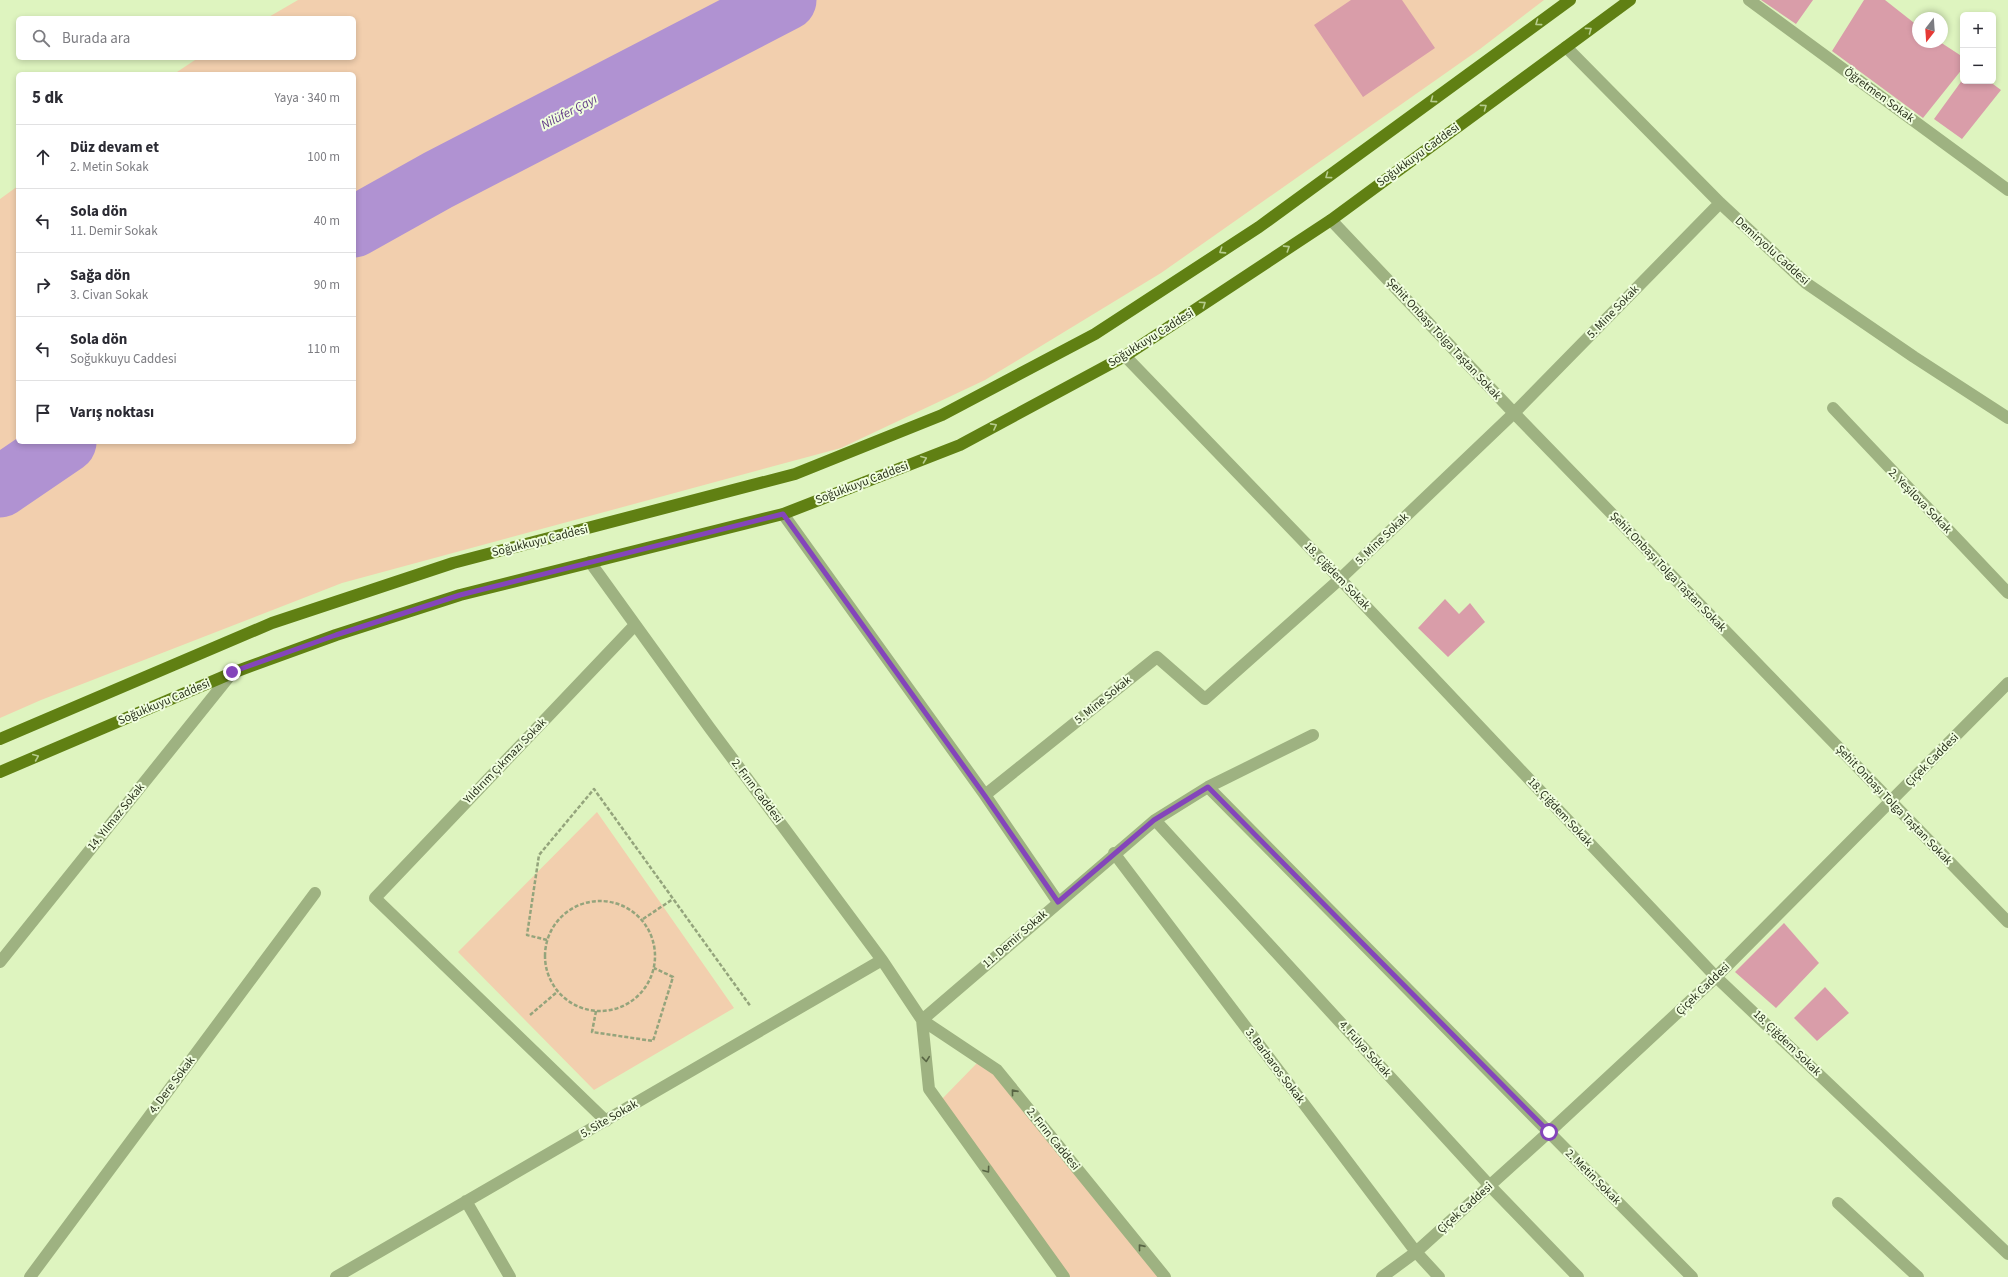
<!DOCTYPE html>
<html lang="tr">
<head>
<meta charset="utf-8">
<style>
	:root { --surface:#fff; --page:#f2f2f3; --text:#2b2b33; --muted:#7c7c81; --line:#e1e1e2 }
	body { margin:0; font-family:"Source Sans 3",sans-serif; background:var(--page); color:var(--text) }
	.controls { position:absolute; right:12px; top:12px; display:grid; overflow:hidden; border-radius:6px; box-shadow:0 2px 6px #0003 }
	.controls button { width:36px; height:36px; display:grid; place-items:center; padding:0; border:0; border-bottom:1px solid var(--line); background:var(--surface); color:var(--text); font:20px sans-serif }
	.compass { position:absolute; left:1912px; top:12px; width:36px; height:36px; border-radius:50%; background:var(--surface); box-shadow:0 2px 6px #0003; rotate:197deg }
	.stop { position:absolute; width:12px; height:12px; margin:-9px; border:3px solid #8445ba; border-radius:50%; background:#fff }
	.stop.end { background:#8445ba; border-color:#fff; box-shadow:0 1px 4px #0008 }
	.list { margin:0; padding:0; list-style:none }
	h2 { display:flex; justify-content:space-between; align-items:center; height:52px; margin:0; padding:0 16px; font-size:17px }
	h2 small { font-size:13px; font-weight:400; color:var(--muted) }
	.list li { display:grid; grid-template-columns:26px 1fr auto; gap:12px; align-items:center; box-sizing:border-box; height:64px; padding:0 16px; border-top:1px solid var(--line) }
	.list b { display:block; font-size:15px; white-space:nowrap }
	.list p { margin:0; font-size:13px; white-space:nowrap; color:var(--muted) }
	.list em { font-size:13px; font-style:normal; color:var(--muted) }
	.icon { flex:none; width:22px; height:22px; fill:none; stroke:currentColor; stroke-width:2; stroke-linecap:round; stroke-linejoin:round }
	.map { position:relative; flex:none; width:2008px; height:1277px; overflow:hidden }
	.search { position:absolute; background:var(--surface); box-shadow:0 2px 6px #0003; left:16px; top:16px; width:340px; height:44px; display:flex; align-items:center; gap:10px; box-sizing:border-box; padding:0 14px; border-radius:6px; color:var(--muted); font-size:15px }
	.panel { position:absolute; background:var(--surface); box-shadow:0 2px 6px #0003; left:16px; top:72px; width:340px; height:372px; border-radius:6px }
	.map>svg:first-child { display:block }
	.green { fill:#f2cfae }
	.lines { fill:none; stroke-linecap:round; stroke-linejoin:round }
	.river { stroke:#b092d2; stroke-width:61 }
	.building { fill:#d99da9 }
	.path { stroke:#94a47c; stroke-width:2.5; stroke-dasharray:4 2; stroke-linecap:butt }
	.minor { stroke:#9eb281; stroke-width:12 }
	.primary { stroke:#608013; stroke-width:12 }
	.oneway { stroke:#b6cc8d }
	.oneway2 { stroke:#586544 }
	.route { stroke:#8445ba; stroke-width:5 }
	.labels { text-anchor:middle; dominant-baseline:central; stroke-width:4; stroke-linejoin:round; paint-order:stroke }
	.street-label { font-size:12px; fill:#29311c; stroke:#f0fede }
	.water-label { font-size:13px; font-style:italic; fill:#623a87; stroke:#f0fede }
</style>
</head>
<body>
<div class="map">
<svg width="2008" height="1277" viewBox="0 0 2008 1277">
	<rect width="100%" height="100%" fill="#def4bf"/>
	<path class="green" d="M298 0H1544L1480 49 1161 273 985 380 841 448 342 583 41 700 0 718V199L18 186V442H354V74H174L198 58H354V18H267Z
		M597 812 734 1008 594 1090 458 952Z
		M978 1062 995 1073 1160 1277H1069L942 1099Z"/>
	<g class="lines">
		<path class="river" d="M354 227 438 180 786 0
			M0 487 66 442"/>
	</g>
	<path class="building" d="M1351 0H1402L1435 48 1363 97 1314 25Z
		M1761 0H1813L1796 24Z
		M1864 0H1885L1918 26V42H1940L1963 57V68L1923 118 1832 51Z
		M1963 79V81H1989L2001 90 1962 139 1934 119Z
		M1445 599 1459 614 1470 603 1485 622 1448 657 1418 628Z
		M1784 923 1819 963 1776 1008 1735 972Z
		M1825 987 1849 1013 1817 1041 1794 1018Z"/>
	<g class="lines">
		<path class="path" d="M545 956a55 55 0 1 1 110 0a55 55 0 1 1-110 0Z
			M643 919 673 899
			M547 940 527 935 539 855 594 789 751 1007
			M596 1011 592 1032 653 1041 673 977 654 968
			M530 1015 557 992"/>
		<path class="minor" d="M1749 0 2008 190
			M1566 47 1720 203 1806 283 1914 357 2008 418
			M1331 220 1514 413 2008 922
			M1125 356 1340 579 1716 977 2008 1254
			M1833 408 2008 593
			M783 514 985 795 1058 902
			M590 562 709 727 882 960 922 1020 997 1070 1165 1277
			M1208 787 1692 1277
			M985 795 1157 657 1205 699 1340 579 1514 413 1720 203
			M1155 820 1490 1186 1578 1277
			M1114 853 1416 1252 1439 1277
			M0 962 232 673
			M922 1020 1155 820 1208 787 1313 735
			M922 1020 929 1089 1064 1277
			M606 1121 375 898 635 625
			M466 1201 510 1277
			M1838 1203 1918 1277
			M30 1277 315 893
			M336 1277 882 960
			M1382 1277 1416 1252 1549 1132 1716 977 2008 683"/>
		<path class="primary" d="M0 739 272 623 453 563 795 474 942 415 1095 334 1259 227 1570 0
			M0 772 232 673 336 635 460 595 783 514 960 445 1125 356 1331 220 1630 0"/>
	</g>
	<defs><path id="oneway-chevron" d="M-2-3.5L2.5 0L-2 3.5" fill="none" stroke-width="1.6" stroke-linecap="round" stroke-linejoin="round"/></defs>
	<g class="oneway">
		<use href="#oneway-chevron" transform="translate(1538 23) rotate(144)"/>
		<use href="#oneway-chevron" transform="translate(1589 30) rotate(-36)"/>
		<use href="#oneway-chevron" transform="translate(1433 100) rotate(144)"/>
		<use href="#oneway-chevron" transform="translate(1484 107) rotate(-36)"/>
		<use href="#oneway-chevron" transform="translate(1328 176) rotate(144)"/>
		<use href="#oneway-chevron" transform="translate(1287 248) rotate(-33)"/>
		<use href="#oneway-chevron" transform="translate(1222 251) rotate(147)"/>
		<use href="#oneway-chevron" transform="translate(1203 304) rotate(-34)"/>
		<use href="#oneway-chevron" transform="translate(994 426) rotate(-28)"/>
		<use href="#oneway-chevron" transform="translate(924 459) rotate(-21)"/>
		<use href="#oneway-chevron" transform="translate(36 757) rotate(-23)"/>
	</g>
	<g class="oneway2">
		<use href="#oneway-chevron" transform="translate(926 1059) rotate(84)"/>
		<use href="#oneway-chevron" transform="translate(1014 1092) rotate(-129)"/>
		<use href="#oneway-chevron" transform="translate(987 1170) rotate(54)"/>
		<use href="#oneway-chevron" transform="translate(1141 1247) rotate(-129)"/>
	</g>
	<g class="lines">
		<path class="route" d="M232 672 336 635 460 595 783 514 985 796 1058 902 1154 820 1208 787 1549 1132"/>
	</g>
	<g class="labels">
		<g class="street-label">
			<text transform="translate(1879 95) rotate(36)">Öğretmen Sokak</text>
			<text transform="translate(1418 155) rotate(-36)">Soğukkuyu Caddesi</text>
			<text transform="translate(1772 251) rotate(42)">Demiryolu Caddesi</text>
			<text transform="translate(1613 312) rotate(-46)">5. Mine Sokak</text>
			<text transform="translate(1151 338) rotate(-32)">Soğukkuyu Caddesi</text>
			<text transform="translate(1444 339) rotate(47)">Şehit Onbaşı Tolga Taştan Sokak</text>
			<text transform="translate(862 483) rotate(-21)">Soğukkuyu Caddesi</text>
			<text transform="translate(1920 501) rotate(46)">2. Yeşilova Sokak</text>
			<text transform="translate(1382 539) rotate(-44)">5. Mine Sokak</text>
			<text transform="translate(540 541) rotate(-14)">Soğukkuyu Caddesi</text>
			<text transform="translate(1668 572) rotate(46)">Şehit Onbaşı Tolga Taştan Sokak</text>
			<text transform="translate(1337 576) rotate(46)">18. Çiğdem Sokak</text>
			<text transform="translate(1103 700) rotate(-39)">5. Mine Sokak</text>
			<text transform="translate(164 702) rotate(-23)">Soğukkuyu Caddesi</text>
			<text transform="translate(1932 760) rotate(-45)">Çiçek Caddesi</text>
			<text transform="translate(505 761) rotate(-46)">Yıldırım Çıkmazı Sokak</text>
			<text transform="translate(757 791) rotate(53)">2. Fırın Caddesi</text>
			<text transform="translate(1894 805) rotate(46)">Şehit Onbaşı Tolga Taştan Sokak</text>
			<text transform="translate(1560 812) rotate(47)">18. Çiğdem Sokak</text>
			<text transform="translate(116 817) rotate(-51)">14. Yılmaz Sokak</text>
			<text transform="translate(1015 939) rotate(-41)">11. Demir Sokak</text>
			<text transform="translate(1703 989) rotate(-44)">Çiçek Caddesi</text>
			<text transform="translate(1787 1043) rotate(44)">18. Çiğdem Sokak</text>
			<text transform="translate(1365 1049) rotate(48)">4. Fulya Sokak</text>
			<text transform="translate(1275 1066) rotate(53)">3. Barbaros Sokak</text>
			<text transform="translate(172 1085) rotate(-53)">4. Dere Sokak</text>
			<text transform="translate(609 1119) rotate(-30)">5. Site Sokak</text>
			<text transform="translate(1053 1139) rotate(51)">2. Fırın Caddesi</text>
			<text transform="translate(1593 1177) rotate(45)">2. Metin Sokak</text>
			<text transform="translate(1465 1208) rotate(-42)">Çiçek Caddesi</text>
		</g>
		<g class="water-label">
			<text transform="translate(569 112) rotate(-27)">Nilüfer Çayı</text>
		</g>
	</g>
</svg>
<div class="controls">
<button>+</button>
<button>−</button>
</div>
<svg class="compass" viewBox="-18 -18 36 36"><path d="M0-13l5 13h-10z" fill="#e53935"/><path d="M0 13l5-13h-10z" fill="#7c7c81"/></svg>
<div class="stop" style="left:1549px;top:1132px"></div>
<div class="stop end" style="left:232px;top:672px"></div>
<div class="search"><svg class="icon" aria-label="search" viewBox="0 0 24 24"><circle cx="10" cy="10" r="6"/><path d="M15 15l6 6"/></svg>Burada ara</div>
<section class="panel">
<h2>5 dk<small>Yaya · 340 m</small></h2>
<ul class="list">
<li><svg class="icon" aria-label="ahead" viewBox="0 0 24 24"><path d="M12 20V5M6 11l6-6 6 6"/></svg><div><b>Düz devam et</b><p>2. Metin Sokak</p></div><em>100 m</em></li>
<li><svg class="icon" aria-label="left" viewBox="0 0 24 24"><path d="M17 20v-9H6M10 6l-5 5 5 5"/></svg><div><b>Sola dön</b><p>11. Demir Sokak</p></div><em>40 m</em></li>
<li><svg class="icon" aria-label="right" viewBox="0 0 24 24"><path d="M7 20v-9h11M14 6l5 5-5 5"/></svg><div><b>Sağa dön</b><p>3. Civan Sokak</p></div><em>90 m</em></li>
<li><svg class="icon" aria-label="left" viewBox="0 0 24 24"><path d="M17 20v-9H6M10 6l-5 5 5 5"/></svg><div><b>Sola dön</b><p>Soğukkuyu Caddesi</p></div><em>110 m</em></li>
<li><svg class="icon" aria-label="arrive" viewBox="0 0 24 24"><path d="M6 21V4h12l-3 4 3 4H6"/></svg><div><b>Varış noktası</b></div></li>
</ul>
</section>
</div>
</body>
</html>
